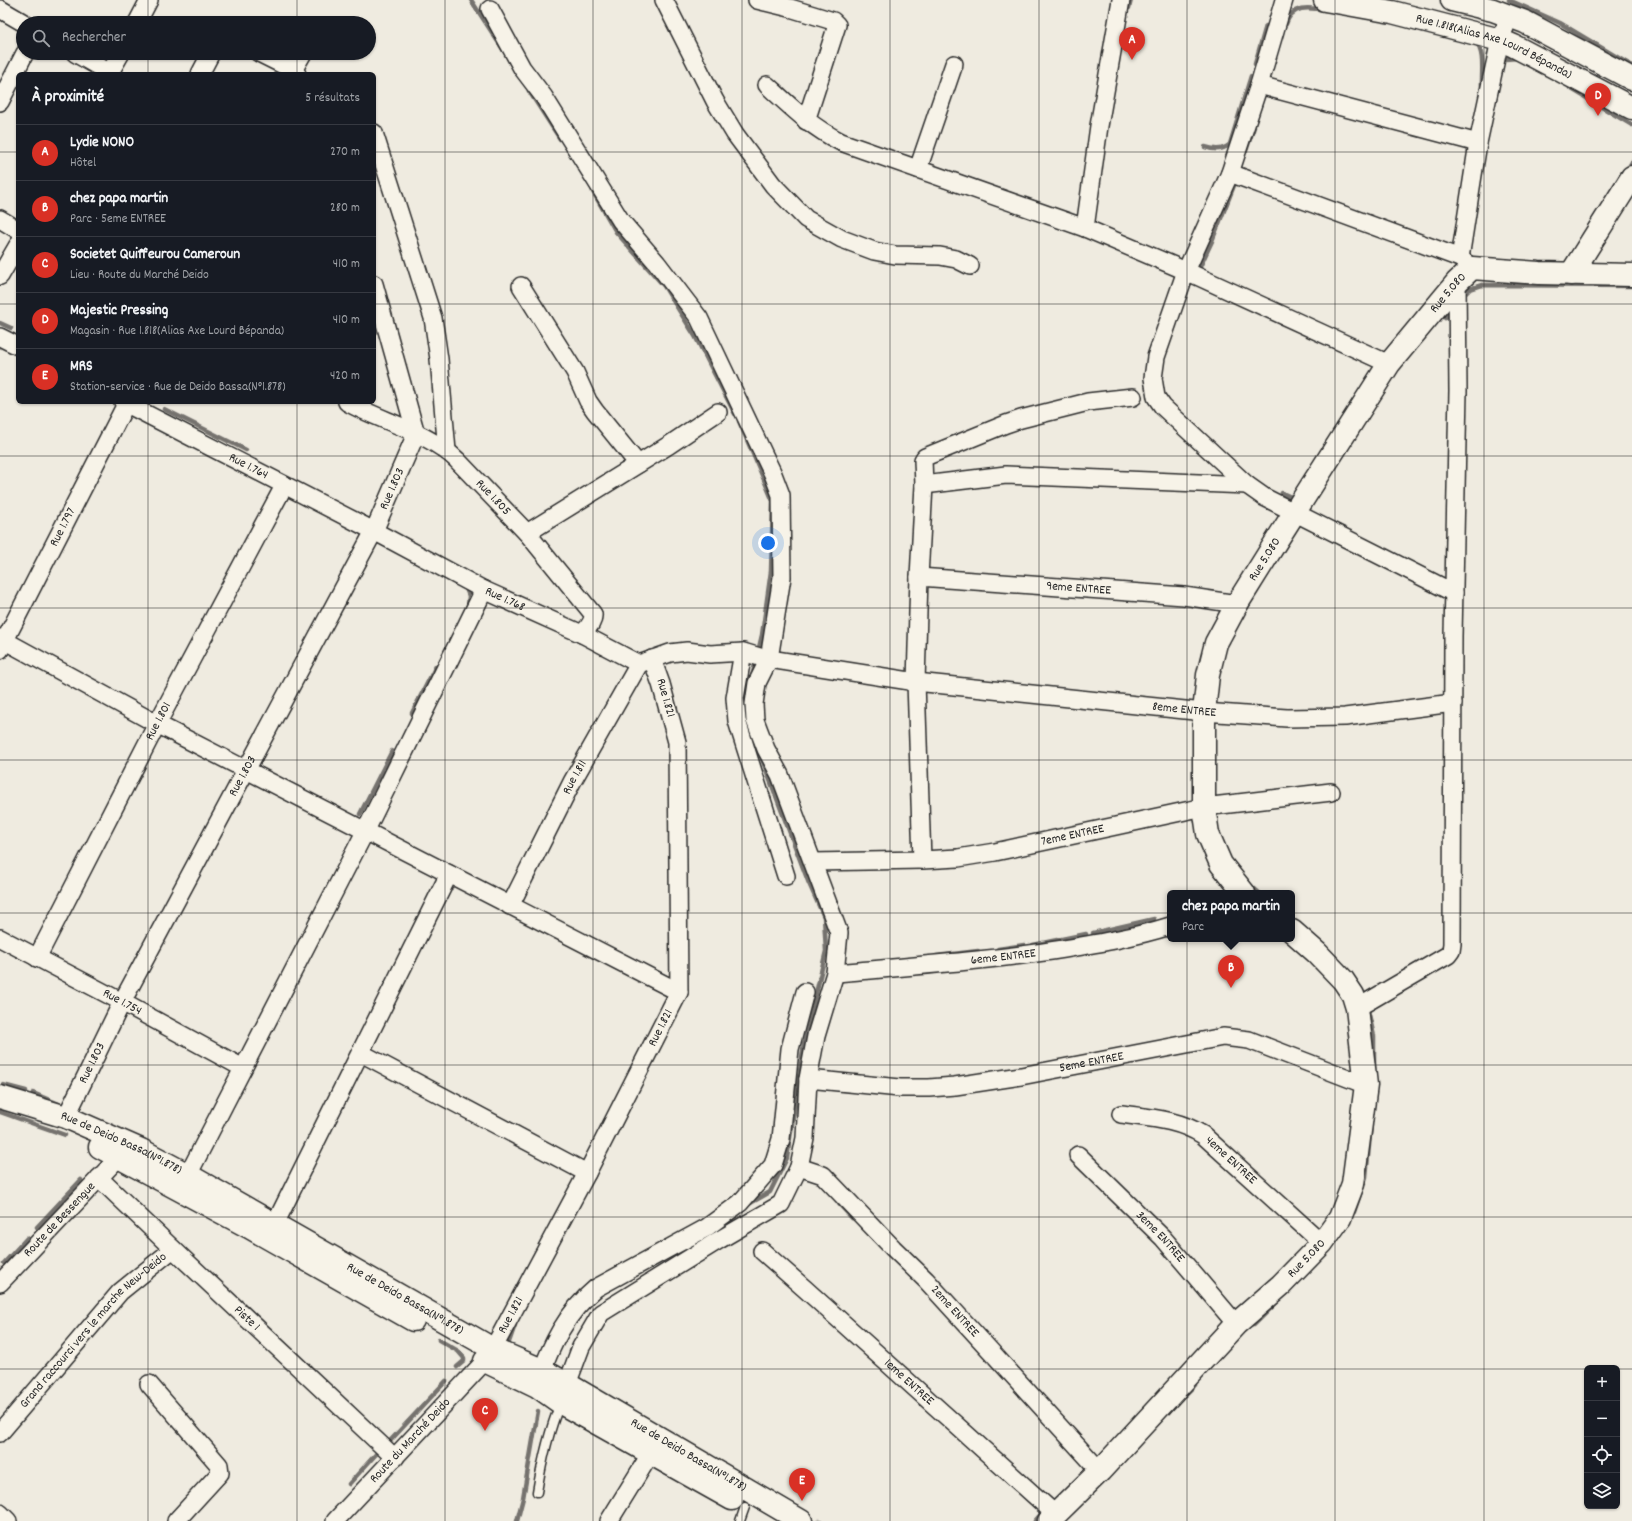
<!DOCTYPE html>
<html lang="fr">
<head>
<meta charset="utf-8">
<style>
	:root { --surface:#171b24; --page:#242831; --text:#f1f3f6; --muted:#9ea1a6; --line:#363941; --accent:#d93025 }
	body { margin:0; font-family:Dekko,sans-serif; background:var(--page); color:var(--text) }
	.controls { position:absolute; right:12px; bottom:12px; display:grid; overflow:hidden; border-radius:6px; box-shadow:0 1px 3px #0004 }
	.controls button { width:36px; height:36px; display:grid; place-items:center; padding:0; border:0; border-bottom:1px solid var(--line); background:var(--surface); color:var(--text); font:20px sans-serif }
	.you { position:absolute; left:768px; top:543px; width:14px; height:14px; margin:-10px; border:3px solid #fff; border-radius:50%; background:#1a73e8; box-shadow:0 0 0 6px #1a73e833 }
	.badge { display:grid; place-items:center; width:26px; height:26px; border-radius:50%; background:var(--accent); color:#fff; font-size:13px; font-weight:700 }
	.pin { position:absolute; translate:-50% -33px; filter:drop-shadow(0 1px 2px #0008) }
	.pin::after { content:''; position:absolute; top:21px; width:14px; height:12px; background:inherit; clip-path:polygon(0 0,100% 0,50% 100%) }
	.popup { position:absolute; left:1167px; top:890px; width:128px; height:52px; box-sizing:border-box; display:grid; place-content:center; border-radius:6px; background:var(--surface); filter:drop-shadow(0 1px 3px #0005); font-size:13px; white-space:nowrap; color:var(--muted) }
	.popup b { font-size:15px; color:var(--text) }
	.popup::after { content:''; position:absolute; left:50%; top:100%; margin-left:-8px; border:8px solid transparent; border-top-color:var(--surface) }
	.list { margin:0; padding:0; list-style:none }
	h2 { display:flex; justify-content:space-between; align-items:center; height:52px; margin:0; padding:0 16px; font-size:17px }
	h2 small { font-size:13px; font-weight:400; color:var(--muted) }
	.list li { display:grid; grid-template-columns:26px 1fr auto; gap:12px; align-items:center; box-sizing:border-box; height:56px; padding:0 16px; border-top:1px solid var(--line) }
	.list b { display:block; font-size:15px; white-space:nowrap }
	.list p { margin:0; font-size:13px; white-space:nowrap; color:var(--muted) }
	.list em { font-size:13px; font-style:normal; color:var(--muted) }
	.icon { flex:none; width:22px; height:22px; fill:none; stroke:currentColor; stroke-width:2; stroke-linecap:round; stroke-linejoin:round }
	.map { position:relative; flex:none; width:1632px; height:1521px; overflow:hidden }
	.search { position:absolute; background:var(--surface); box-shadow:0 1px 3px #0004; left:16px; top:16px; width:360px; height:44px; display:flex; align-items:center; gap:10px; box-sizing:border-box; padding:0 14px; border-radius:22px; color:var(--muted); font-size:15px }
	.panel { position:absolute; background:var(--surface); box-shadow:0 1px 3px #0004; left:16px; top:72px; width:360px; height:332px; border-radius:6px }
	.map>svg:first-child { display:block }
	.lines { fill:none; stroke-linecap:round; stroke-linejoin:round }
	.stream { stroke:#74726e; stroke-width:4.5 }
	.service-casing { stroke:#2b2b2b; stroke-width:11 }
	.minor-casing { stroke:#2b2b2b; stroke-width:20 }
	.secondary-casing { stroke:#2b2b2b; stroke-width:25 }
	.primary-casing { stroke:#2b2b2b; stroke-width:25 }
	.service { stroke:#f7f3e8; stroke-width:8 }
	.minor { stroke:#f7f3e8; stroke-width:17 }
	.secondary { stroke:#f7f3e8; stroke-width:22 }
	.primary { stroke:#f7f3e8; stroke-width:22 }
	.grid { fill:none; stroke:#2b2b2b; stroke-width:1; stroke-opacity:0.55 }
	.labels { text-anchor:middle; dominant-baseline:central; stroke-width:3; stroke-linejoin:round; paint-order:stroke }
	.street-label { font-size:13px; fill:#2b2b2b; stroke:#f7f3e8 }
</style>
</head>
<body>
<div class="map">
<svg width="1632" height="1521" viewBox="0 0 1632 1521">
	<rect width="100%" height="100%" fill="#efebe0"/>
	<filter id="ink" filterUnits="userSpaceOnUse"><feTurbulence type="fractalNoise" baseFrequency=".025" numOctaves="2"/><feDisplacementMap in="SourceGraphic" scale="8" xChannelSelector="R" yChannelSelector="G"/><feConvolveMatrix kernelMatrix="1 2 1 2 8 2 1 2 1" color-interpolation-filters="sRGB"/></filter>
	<g filter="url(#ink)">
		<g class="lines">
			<path class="stream" d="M471 0 504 51
				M1509 0 1560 23 1632 66
				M1129 8 1131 0
				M1286 24C1292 5 1308 7 1325 10
				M1475 42C1486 51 1481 76 1482 90
				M1255 64 1266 26
				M1500 65 1506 59 1518 58
				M1570 88 1632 125
				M529 91 560 139
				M1205 147C1214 150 1223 151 1230 144L1251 76
				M1246 151 1254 127
				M1626 172 1632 162
				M593 192 616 232 664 286 695 336 735 414
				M1197 273 1212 241 1237 178
				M1462 297 1470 289 1482 285 1632 286
				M1445 318 1452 309
				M0 323 11 328
				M164 409 246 450
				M739 421 773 501 771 571 762 635 752 677
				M1282 493 1291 497 1296 493
				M465 586 469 596 468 606
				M746 699 744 712 748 723
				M412 713 436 666
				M360 814 392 751
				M1250 885 1259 893
				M1093 933 1154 919
				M1033 945 1086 934
				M998 949 1024 945
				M936 956 978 951
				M1367 1006 1374 1036V1070
				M3 1085 26 1091
				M33 1093 59 1104
				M0 1112 65 1135
				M839 1204 852 1218
				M747 1205 770 1192 787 1158 804 1044 826 951 824 917 808 881 761 756
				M1354 1212 1366 1177 1371 1125
				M37 1227 81 1180
				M4 1263 27 1238
				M1254 1325 1277 1302
				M439 1340 458 1351 464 1358V1361L457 1367
				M509 1342 515 1325
				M1185 1395 1195 1385
				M390 1441 446 1381
				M349 1484 377 1453
				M517 1521 523 1498 538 1411
				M819 1521H820
				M1035 1521 1042 1513"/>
			<g class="service-casing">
				<path id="service" d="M537 1492C542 1461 548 1433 560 1404
					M740 1521 745 1507"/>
			</g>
			<g class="minor-casing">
				<g id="minor">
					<path d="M664 0 715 101 735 134 773 185 806 219 842 239 874 251 895 255 940 256 956 259 970 266"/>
					<path d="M757 0 790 8 833 21 837 25 806 121"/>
					<path d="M1284 0 1259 85 1230 173 1186 271 1156 357 1153 378 1156 397 1163 407 1247 485 1264 497 1454 593"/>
					<path d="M0 9 24 23"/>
					<path d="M490 9 522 68 544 97 621 221 657 263 699 318 773 474 781 495 782 577 769 659 757 683 754 704 755 720 766 749 780 775 839 933 835 973 816 1036 808 1079 805 1138 799 1167 781 1204 719 1240 601 1313 581 1347 563 1395"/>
					<path d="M137 23 149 0"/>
					<path d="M75 53 110 73"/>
					<path d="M259 53 293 70 297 74"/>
					<path d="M109 74 121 53"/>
					<path d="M200 74 211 53"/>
					<path d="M291 74 303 53"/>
					<path d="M767 85C792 108 810 126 841 142L1085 228 1186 271 1389 364"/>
					<path d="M1259 85 1478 143"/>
					<path d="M0 102 25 53"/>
					<path d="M374 133 433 318 439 359 447 451"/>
					<path d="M918 169 954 64"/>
					<path d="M1230 173 1460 258 1472 268"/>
					<path d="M0 219 18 230"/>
					<path d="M1085 228 1099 126 1121 0"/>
					<path d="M1460 258 1478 143 1500 40 1510 15"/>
					<path d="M0 276 18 245"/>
					<path d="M521 286 575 372 588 401 595 411 638 464"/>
					<path d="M0 337 18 346"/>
					<path id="s1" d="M123 402 374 531 484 590 582 634 639 664"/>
					<path id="s2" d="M347 402C382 422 427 431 457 460L527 533 593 614C594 623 587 628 582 634"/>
					<path d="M924 485 1006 475 1247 485"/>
					<path d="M527 533 669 445 718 412"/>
					<path id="s3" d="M919 577 1184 596 1237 604"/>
					<path d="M0 638 157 724 679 992"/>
					<path id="s4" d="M0 650 126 404"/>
					<path d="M743 652 735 698 737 721 786 876"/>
					<path d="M922 860 916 682 919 577 924 485 923 460 925 457 1006 424 1021 419 1088 402 1133 397"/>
					<path id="s5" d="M813 862 922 860 958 858 995 852 1204 807 1331 792"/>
					<path id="s6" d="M510 906 572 782 639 664 670 653 687 651 710 654 743 652 763 658 916 682 1204 712 1287 718 1345 717 1453 703"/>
					<path id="s7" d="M0 938 122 1002 243 1068"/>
					<path id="s8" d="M37 958 157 724 284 486"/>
					<path id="s9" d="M835 973C911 966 988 961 1064 949 1100 943 1135 937 1170 926"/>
					<path d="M1357 1008 1448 955 1451 951 1452 944 1453 636 1458 391 1457 282"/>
					<path d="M361 1053 587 1173"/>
					<path id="s10" d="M808 1079 900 1088H929L955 1086 1021 1076 1223 1037 1249 1040 1366 1085"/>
					<path id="s11" d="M1121 1114C1150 1118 1178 1119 1203 1135L1322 1243"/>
					<path id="s12" d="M66 1117 122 1002 374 531 416 434 374 284"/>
					<path id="s13" d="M1078 1155 1163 1238 1236 1324"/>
					<path id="s14" d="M799 1167 823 1175 893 1248 926 1280 1100 1471"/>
					<path d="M188 1175 366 830 484 590"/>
					<path id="s15" d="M99 1178 173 1249 395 1458"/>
					<path d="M275 1224 449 874"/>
					<path id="s16" d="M762 1251 804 1288 1055 1514"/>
					<path id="s17" d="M0 1283 119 1157"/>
					<path d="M538 1381C551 1345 566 1313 596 1288L706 1228 740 1203 773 1165 781 1139 790 1049 805 992"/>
					<path d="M149 1384 219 1465 220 1473 176 1521"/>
					<path id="s18" d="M0 1433 120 1292 173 1249"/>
					<path d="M0 1513 8 1521"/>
					<path id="s19" d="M335 1521 485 1361 493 1349 587 1173 679 992 677 742 661 684 652 659"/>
					<path d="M609 1521 651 1453"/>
				</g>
			</g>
			<g class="secondary-casing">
				<g id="secondary">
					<path d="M1571 274 1632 177"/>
					<path id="s20" d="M1244 893 1221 864 1208 834 1204 807V712L1208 675 1216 643 1237 604 1277 540 1389 364 1457 282 1472 268 1539 273 1632 275"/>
					<path id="s21" d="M0 1097 66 1117 141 1150 188 1175 493 1349 542 1370 567 1384 801 1521"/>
					<path d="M100 1147 249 1227 413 1320"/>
					<path d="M485 1361 537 1386 561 1403 732 1499"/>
					<path id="s22" d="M1049 1521 1100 1471 1236 1324 1281 1285 1322 1243 1340 1218 1353 1184 1366 1085 1357 1008 1353 995 1343 980 1317 953 1292 931"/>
				</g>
			</g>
			<g class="primary-casing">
				<g id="primary">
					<path id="s23" d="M1325 0 1392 12 1500 40 1514 46 1632 108"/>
					<path d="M1452 0 1493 10 1525 22 1632 79"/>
				</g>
			</g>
			<use href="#service" class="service"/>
			<use href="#minor" class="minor"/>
			<use href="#secondary" class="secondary"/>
			<use href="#primary" class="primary"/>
		</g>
	</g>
	<path class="grid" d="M148 0V23M297 0V23M445 0V1521M593 0V1521M742 0V1521M890 0V1521M1039 0V1521M1187 0V1521M1335 0V1521M1484 0V1521M148 53V74M297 53V74M0 152H18M374 152H1632M0 304H18M374 304H1632M148 402V1521M297 402V1521M0 456H1632M0 608H1632M0 760H1632M0 913H1632M0 1065H1632M0 1217H1632M0 1369H1587M1617 1369H1632"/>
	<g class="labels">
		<g class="street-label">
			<text stroke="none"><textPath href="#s23" startOffset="176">Rue 1.818(Alias Axe Lourd Bépanda)</textPath></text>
			<text stroke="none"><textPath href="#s20" startOffset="683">Rue 5.080</textPath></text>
			<text stroke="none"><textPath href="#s1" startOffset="141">Rue 1.764</textPath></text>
			<text stroke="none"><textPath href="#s12" startOffset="708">Rue 1.803</textPath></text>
			<text stroke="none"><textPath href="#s2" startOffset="177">Rue 1.805</textPath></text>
			<text stroke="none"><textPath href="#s4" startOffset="138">Rue 1.797</textPath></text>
			<text stroke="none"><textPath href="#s20" startOffset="359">Rue 5.080</textPath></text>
			<text stroke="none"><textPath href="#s3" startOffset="160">9eme ENTREE</textPath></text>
			<text stroke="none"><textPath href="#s1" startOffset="430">Rue 1.768</textPath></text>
			<text transform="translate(665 698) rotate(74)">Rue 1.821</text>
			<text stroke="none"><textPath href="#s6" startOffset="826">8eme ENTREE</textPath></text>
			<text stroke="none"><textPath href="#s8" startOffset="266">Rue 1.801</textPath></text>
			<text stroke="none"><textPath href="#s12" startOffset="384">Rue 1.803</textPath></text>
			<text stroke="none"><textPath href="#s6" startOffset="144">Rue 1.811</textPath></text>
			<text stroke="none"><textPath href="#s5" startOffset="262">7eme ENTREE</textPath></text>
			<text stroke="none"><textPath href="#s9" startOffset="169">6eme ENTREE</textPath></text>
			<text stroke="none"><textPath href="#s7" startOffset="138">Rue 1.754</textPath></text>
			<text stroke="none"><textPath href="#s19" startOffset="596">Rue 1.821</textPath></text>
			<text stroke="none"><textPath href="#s12" startOffset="60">Rue 1.803</textPath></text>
			<text stroke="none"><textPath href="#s10" startOffset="286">5eme ENTREE</textPath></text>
			<text stroke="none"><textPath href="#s21" startOffset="130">Rue de Deido Bassa(N°1.878)</textPath></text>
			<text stroke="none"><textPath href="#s11" startOffset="123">4eme ENTREE</textPath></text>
			<text stroke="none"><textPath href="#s17" startOffset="87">Route de Bessengue</textPath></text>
			<text stroke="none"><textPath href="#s13" startOffset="116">3eme ENTREE</textPath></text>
			<text stroke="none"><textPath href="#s22" startOffset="368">Rue 5.080</textPath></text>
			<text stroke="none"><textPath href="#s21" startOffset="454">Rue de Deido Bassa(N°1.878)</textPath></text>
			<text stroke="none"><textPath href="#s14" startOffset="215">2eme ENTREE</textPath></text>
			<text stroke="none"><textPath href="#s19" startOffset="272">Rue 1.821</textPath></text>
			<text stroke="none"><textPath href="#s15" startOffset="204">Piste 1</textPath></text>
			<text stroke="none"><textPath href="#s18" startOffset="139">Grand raccourci vers le marche New-Deido</textPath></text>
			<text stroke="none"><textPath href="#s16" startOffset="197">1eme ENTREE</textPath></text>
			<text stroke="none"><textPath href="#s19" startOffset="110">Route du Marché Deido</textPath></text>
			<text stroke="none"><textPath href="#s21" startOffset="778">Rue de Deido Bassa(N°1.878)</textPath></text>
		</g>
	</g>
</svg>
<div class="controls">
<button>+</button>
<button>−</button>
<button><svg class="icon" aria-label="locate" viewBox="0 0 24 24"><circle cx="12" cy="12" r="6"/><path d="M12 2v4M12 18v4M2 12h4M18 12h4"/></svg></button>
<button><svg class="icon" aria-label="layers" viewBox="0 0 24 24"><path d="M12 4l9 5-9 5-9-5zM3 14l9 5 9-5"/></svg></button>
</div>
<div class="you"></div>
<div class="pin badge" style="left:1132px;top:60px">A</div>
<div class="pin badge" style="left:1231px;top:988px">B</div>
<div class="popup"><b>chez papa martin</b>Parc</div>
<div class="pin badge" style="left:485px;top:1431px">C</div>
<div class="pin badge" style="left:1598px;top:116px">D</div>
<div class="pin badge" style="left:802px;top:1501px">E</div>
<div class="search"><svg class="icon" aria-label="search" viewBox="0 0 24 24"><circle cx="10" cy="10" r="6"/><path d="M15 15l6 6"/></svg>Rechercher</div>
<section class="panel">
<h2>À proximité<small>5 résultats</small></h2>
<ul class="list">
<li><span class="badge">A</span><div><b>Lydie NONO</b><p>Hôtel</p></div><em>270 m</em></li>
<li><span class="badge">B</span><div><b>chez papa martin</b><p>Parc · 5eme ENTREE</p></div><em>280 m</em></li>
<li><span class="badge">C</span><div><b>Societet Quiffeurou Cameroun</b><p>Lieu · Route du Marché Deido</p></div><em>410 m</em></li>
<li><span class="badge">D</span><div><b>Majestic Pressing</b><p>Magasin · Rue 1.818(Alias Axe Lourd Bépanda)</p></div><em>410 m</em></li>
<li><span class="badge">E</span><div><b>MRS</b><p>Station-service · Rue de Deido Bassa(N°1.878)</p></div><em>420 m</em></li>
</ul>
</section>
</div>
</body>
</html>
